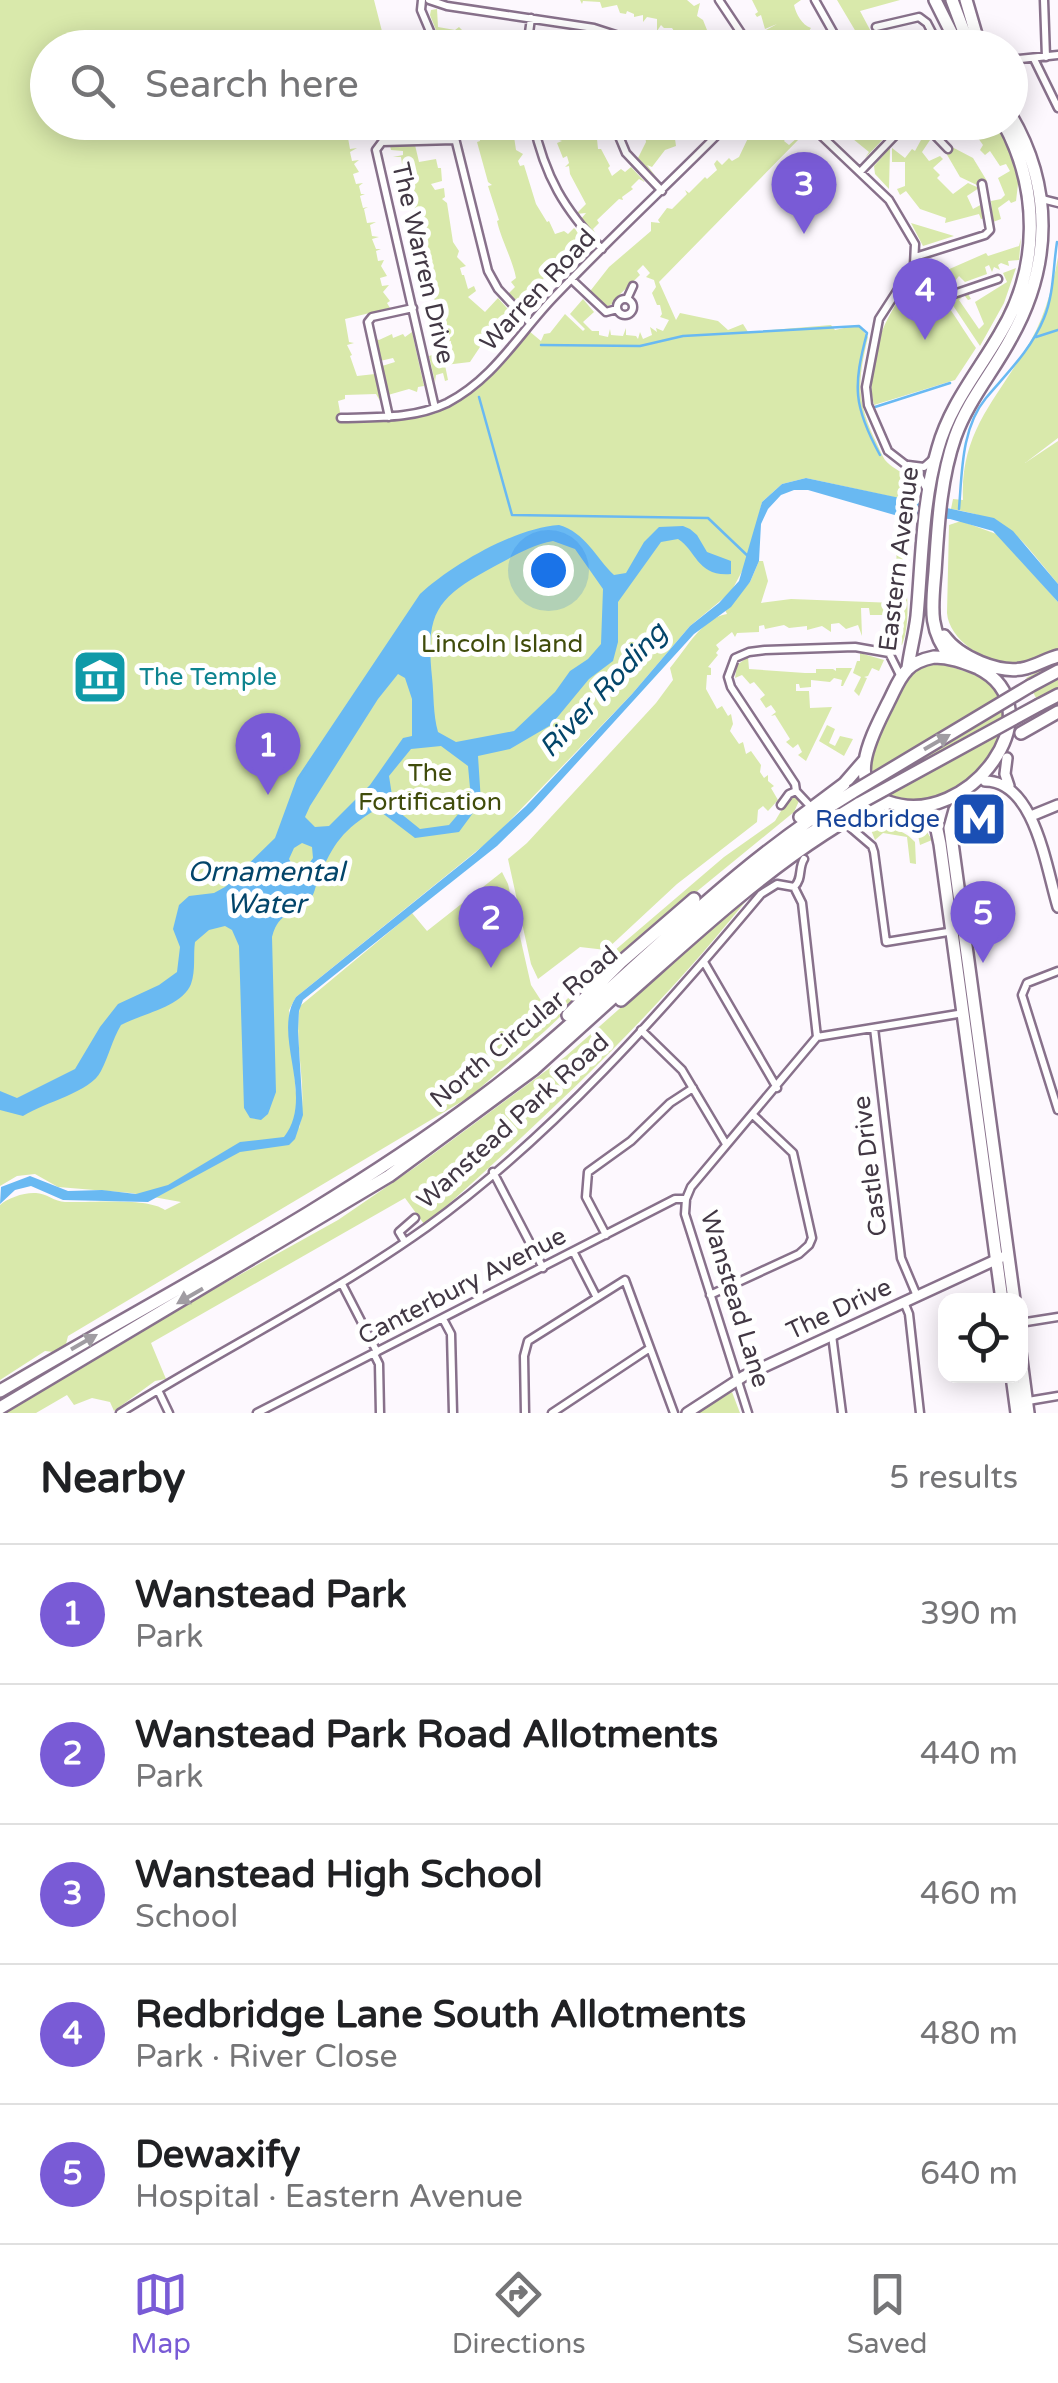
<!DOCTYPE html>
<html lang="en">
<head>
<meta charset="utf-8">
<style>
	:root { --surface:#fff; --page:#f2f2f2; --text:#202124; --muted:#757577; --line:#e0e0e0; --accent:#795bd6 }
	body { margin:0; font-family:"Varela Round",sans-serif; background:var(--page); color:var(--text) }
	.controls { position:absolute; right:30px; bottom:30px; display:grid; overflow:hidden; border-radius:20px; box-shadow:0 5px 25px #0003 }
	.controls button { width:90px; height:90px; display:grid; place-items:center; padding:0; border:0; border-bottom:2px solid var(--line); background:var(--surface); color:var(--text); font:50px sans-serif }
	.you { position:absolute; left:548px; top:570px; width:35px; height:35px; margin:-25px; border:8px solid #fff; border-radius:50%; background:#1a73e8; box-shadow:0 0 0 15px #1a73e833 }
	.badge { display:grid; place-items:center; width:65px; height:65px; border-radius:50%; background:var(--accent); color:#fff; font-size:32px; font-weight:700 }
	.pin { position:absolute; translate:-50% -82px; filter:drop-shadow(0 2px 5px #0008) }
	.pin::after { content:''; position:absolute; top:52px; width:35px; height:30px; background:inherit; clip-path:polygon(0 0,100% 0,50% 100%) }
	.list { margin:0; padding:0; list-style:none }
	h2 { display:flex; justify-content:space-between; align-items:center; height:130px; margin:0; padding:0 40px; font-size:42px }
	h2 small { font-size:32px; font-weight:400; color:var(--muted) }
	.list li { display:grid; grid-template-columns:65px 1fr auto; gap:30px; align-items:center; box-sizing:border-box; height:140px; padding:0 40px; border-top:2px solid var(--line) }
	.list b { display:block; font-size:38px; white-space:nowrap }
	.list p { margin:0; font-size:32px; white-space:nowrap; color:var(--muted) }
	.list em { font-size:32px; font-style:normal; color:var(--muted) }
	.icon { flex:none; width:55px; height:55px; fill:none; stroke:currentColor; stroke-width:2; stroke-linecap:round; stroke-linejoin:round }
	.map { position:relative; flex:none; width:1058px; height:1413px; overflow:hidden }
	.search { position:absolute; background:var(--surface); box-shadow:0 5px 25px #0003; left:30px; right:30px; top:30px; height:110px; display:flex; align-items:center; gap:25px; box-sizing:border-box; padding:0 35px; border-radius:55px; color:var(--muted); font-size:38px }
	.sheet { height:830px; background:var(--surface) }
	nav { display:flex; justify-content:space-around; align-items:center; box-sizing:border-box; height:140px; border-top:2px solid var(--line); background:var(--surface); font-size:28px; color:var(--muted) }
	nav a { display:grid; justify-items:center; gap:5px }
	nav .on { color:var(--accent) }
	.map>svg:first-child { display:block }
	.green { fill:#d9e9ab }
	.water { fill:#69b9f2; fill-rule:evenodd }
	.lines { fill:none; stroke-linecap:round; stroke-linejoin:round }
	.stream { stroke:#69b9f2; stroke-width:2.5 }
	.street-casing { stroke:#88718b; stroke-width:11 }
	.secondary-casing { stroke:#88718b; stroke-width:14 }
	.highway-casing { stroke:#88718b; stroke-width:16 }
	.street { stroke:#fff; stroke-width:6 }
	.secondary { stroke:#fff; stroke-width:9 }
	.highway { stroke:#fff; stroke-width:11 }
	.highway-bridge-casing { stroke:#88718b; stroke-width:16; stroke-linecap:butt }
	.highway-bridge { stroke:#fff; stroke-width:11 }
	.oneway { fill:#a09ca2 }
	.labels { text-anchor:middle; dominant-baseline:central; stroke-width:10; stroke-linejoin:round; paint-order:stroke }
	.street-label { font-size:25px; fill:#423844; stroke:#fff }
	.park-label { font-size:25px; fill:#404c0b; stroke:#fff }
	.culture-label { font-size:25px; fill:#0d838f; stroke:#fff; text-anchor:start }
	.transit-label { font-size:25px; fill:#164399; stroke:#fff; text-anchor:end }
	.water-label { font-size:28px; font-style:italic; fill:#03456a; stroke:#fff }
</style>
</head>
<body>
<div class="map">
<svg width="1058" height="1413" viewBox="0 0 1058 1413">
	<rect width="100%" height="100%" fill="#fdf8fe"/>
	<path class="green" d="M0 0H374L386 47 48 48V122L447 123 449 134 348 138 350 149 357 148 350 152 352 161 359 160 354 164 359 172 353 174 356 184 363 183 359 186 361 194H365L360 196 363 208 368 207 364 209 367 223 376 222 370 225 372 236 379 237 372 239 376 249H381L376 251 378 261 384 260 381 266 387 276 380 278 382 286 389 285 383 292 390 301 387 303 390 308 345 319 349 342 354 343 347 345 352 355 350 356 357 376 375 374 380 401 376 394 345 395V399L338 401 342 423C434 420 475 408 529 331L541 341 544 334 550 333 565 314 583 331 585 329 570 314 583 299 594 312 583 322 592 331H599V335L608 337 610 329 611 335 623 336 626 328V335L636 336 638 339 640 332 643 339 652 335 650 327 657 332 656 328 663 331 669 320 660 317 662 314 660 305H657L652 293 656 287 654 280 646 277 650 273 643 265 637 271 640 275 612 302H616L606 307 588 290H591L609 267 651 231V222L660 223 658 220 667 208 672 209 687 194 685 190 689 193 705 177 707 179 717 170 714 164 717 160 722 165 729 158 732 161 739 157 749 136 737 123H775L780 127 783 124 779 132 787 137 784 141 789 145 797 138 799 139 659 282 676 320 680 313 718 321 728 330 743 324 748 332 831 325 835 330 858 325 868 337C858 379 856 398 874 438 878 445 881 454 885 460 898 475 920 475 917 501L907 500 806 478 782 484 762 502 748 560 731 592 690 626 632 694 494 837 296 997 289 1010 299 1129C309 1088 293 1046 300 1006L412 913 427 931 502 872 508 884 531 985 551 1016 607 957 724 857 775 821 787 801 794 796 799 801 794 812 668 915 545 1031 471 1096 68 1336 66 1344 54 1352 45 1351 0 1380V1205C7 1198 25 1192 36 1193 46 1193 55 1202 65 1202 89 1203 147 1197 165 1210L181 1202 131 1193 58 1187 35 1174 17 1176 0 1186Z
		M580 0H687L694 6 700 3 697 16 703 20 707 30 716 31 719 47H685L672 28H664L661 25 657 31V19L647 17 643 22V15L634 17V14L627 11 626 14 620 13 617 5 602 8 600 2 583 1 582 4Z
		M752 0H801L794 5C796 14 802 25 811 28L809 31 814 37 819 35 815 39 817 47H778L772 39 775 34 766 30 777 24 765 29 761 15 757 17 755 14 758 12Z
		M837 0H900L860 11 876 41 866 48 869 45 862 42Z
		M437 9 438 27 455 30 459 27 463 31 491 35 492 32 510 38 515 35V39L522 40 520 47H444L448 44 442 45 430 15 431 10Z
		M906 34 908 38 929 36 936 47H879L877 43 888 47 890 43 903 42Z
		M859 122 880 123 878 126 888 134 865 158 869 152 853 139 857 135 851 129Z
		M476 123H512L516 150 523 154 518 161 520 166 524 165 536 204 547 222 549 221 555 234 564 231 568 234 574 228 584 238 551 268 552 271 543 279 544 284 539 280C530 289 528 291 520 300L526 307 524 310 509 293 515 287 511 282 516 278C513 261 501 239 497 221L499 220 488 186 492 185 488 182 477 142 480 141 479 134H475Z
		M552 123H587L593 130V140L597 139 598 149H601L610 166 608 168 612 176 621 169 625 172 631 167 645 182 639 179 631 187 633 189 622 197 623 200 619 199 597 220 599 223 593 229 597 236 581 219 586 213 576 214 586 204 570 174 569 166 565 167 569 163 567 156 563 158 557 143 562 141 556 139Z
		M639 123H693L696 127 694 129 690 125 691 129 686 132 684 139H675L676 146 665 150 652 167 647 165 657 178 638 158 646 142 644 129Z
		M915 123 932 137 922 152 929 161 940 156 943 159 933 168 940 175 937 178 953 194 968 183 979 188 967 196 973 209 984 203 986 218 981 219 979 214 945 223 946 218 920 209 906 191 900 195 897 189 905 186V162H892V148L905 158 912 149 915 151 921 140 909 129Z
		M934 123H997L1022 183 1018 184 1016 201 1011 203 1009 200 998 208 1001 219 993 222 991 201 1001 199 1005 195 998 178 1010 171 1006 164 1000 166 990 151 985 155 980 150 983 145 978 138 963 131 960 134 945 124 935 132 930 127Z
		M415 145 419 162 436 159 438 168H441L442 181 431 184 435 190 444 188 445 197 442 199 447 203 453 242 459 251 457 257 466 266 460 268 462 275H464L468 289 474 286 476 291 468 297 485 312 498 298 515 317 510 314 496 331 494 329 492 336 486 338 470 362 445 365 448 380 445 381 443 373 436 375 435 382 429 356 445 351V347L451 345V341L441 342 437 327 442 322 434 298V287L421 290 427 286 424 275 433 273 422 265 425 261 424 253H420L424 251 422 242H417L422 239 420 229 423 228 421 219H417L412 197 403 199 402 198 410 196 409 179 398 181 406 174 396 170 402 164 401 157H393L403 155V151L391 150 390 146Z
		M952 147 973 158 987 181 981 180 979 186 960 177 946 153H951Z
		M890 148 889 189 875 174 874 166Z
		M1025 209 1026 254 1012 303 933 447C947 392 985 352 1008 301 1022 272 1023 241 1025 209Z
		M911 223 954 236 923 246Z
		M1021 238 1019 260 1008 261 1009 266 1001 263 998 265 1000 270 994 267 992 272 989 265 985 267 987 274 965 282 959 276 955 281 939 285 930 273 938 274 986 253 988 256 1019 246Z
		M1058 257V438L1025 463 1058 441V584C1020 539 1013 519 951 509L953 499 963 500C960 435 993 403 1024 352 1043 323 1052 291 1058 257Z
		M1016 268 1004 303 980 346 952 304 956 301 954 298 967 292 971 299 968 300 964 295 959 300 979 329 984 324 975 302 1007 282 1003 273Z
		M917 274C938 285 961 327 976 348L955 380 874 405C862 358 889 309 917 274Z
		M412 332 424 386 418 387 417 392 409 389 388 395 382 366 395 362 393 358 380 361 375 339 379 340 392 334 393 338 403 334 405 337Z
		M961 521 999 535 1058 602V648C1047 654 1033 661 1020 663 992 668 949 642 947 613L949 525Z
		M900 540C905 571 913 617 902 645L898 644 902 633 904 607 885 608V615H870L869 608H861L862 636 858 625 846 629 839 623 831 624V632L822 626 807 630V626L789 628 784 625 765 629 764 625 759 626V632L737 633 735 637 732 632 716 645 719 649 716 653 718 655 708 667 711 668V675H707L706 689 717 709 722 706 728 716 731 714 733 724 730 731 739 744 743 742 746 754 751 751 761 765 760 772 764 778 768 775V781L774 786 771 788 778 800 768 811 763 806 758 810 757 822 677 884 606 950 580 947 538 979 531 964 508 859 527 843 656 703 673 680 670 668C686 649 703 617 727 614L725 610 750 582 759 561H763L768 581 761 603 791 599 895 603 900 599C902 580 891 556 900 540Z
		M860 653 884 660 879 671 872 668 868 676 864 677 867 678 859 696 854 691 861 677 853 673 857 661H860Z
		M748 657 749 669 805 673H816V669H833L836 671V668H852L843 686H841L842 680 834 678 830 682 811 680V687L800 688 799 684H796V691H809L810 708 832 707 806 761 798 755 802 752 798 744 793 748 786 742 790 739 775 715 771 716 776 712 771 705 766 708 760 699 765 695 754 682 750 684 742 675 735 678 737 665Z
		M1058 660V704L1043 712 1026 678Z
		M939 663C974 675 985 673 1006 705 1014 717 1016 721 1012 735 999 749 973 783 958 792 945 800 920 802 905 800 838 789 890 705 911 673L922 665Z
		M827 725 835 729 829 743 835 746 840 736 853 739 844 756 819 741Z
		M897 819 921 822 932 840 920 845 918 835 899 824Z
		M861 827C883 830 899 824 915 842L916 864 910 863 907 837 883 833 875 840 871 830 863 832Z
		M756 888C661 1010 547 1116 433 1218L424 1224 405 1198 151 1343 166 1379 155 1381 114 1411 110 1402 92 1398 74 1405 67 1395 36 1413H5L139 1331 338 1220 417 1166 566 1056Z
		M732 1392 740 1413H698L730 1393Z"/>
	<path class="water" d="M806 478 994 518 1013 531 1058 584V602L993 531 950 519 898 516 808 490H794L781 495 768 509 761 524 759 561 750 582 731 607 694 634 533 811 497 846 303 1000 299 1011 298 1031 303 1115 295 1139 289 1145 240 1152 148 1202 63 1200 31 1186 15 1190 0 1204 1 1187 30 1176 68 1191 102 1190 136 1194 168 1185 240 1142 284 1137C316 1096 271 1035 296 997L475 853 526 806 632 694 690 626 719 603 739 581 762 502 782 484Z
		M559 525C585 532 596 558 614 575L626 573 644 542 659 527 683 526 690 529 697 535 707 552 731 561V574C697 577 697 551 678 539L661 542 618 602V642L613 661 589 679 551 725 510 749 478 756 481 802 459 832 415 838 377 809C342 830 334 843 318 879 315 887 315 894 309 901 293 919 280 908 272 937L276 1092 268 1114 261 1120 250 1118 244 1108 239 946 232 930 225 926 209 930 195 942C193 955 196 970 191 984 182 1007 141 1014 121 1025 112 1040 109 1056 101 1071 91 1092 45 1102 23 1116L0 1110V1091L17 1098 75 1069 100 1027 118 1004 159 985 177 972 180 947 173 929 179 905 189 896 214 893 225 887 275 838 297 778 420 594C453 564 515 528 559 525ZM553 541 575 549 603 589 601 644 588 659 570 671 555 692 514 731 456 742 438 732C433 714 434 696 432 677 425 610 438 597 495 566 514 556 531 545 553 541ZM398 674 405 678 412 699V736L403 738 370 785 329 826 315 827 305 817 310 806 378 699ZM441 746 468 766 471 799 449 825 420 829 394 808 389 776 411 749ZM302 843 312 847 313 858 306 868 295 870 289 859 294 848Z"/>
	<g class="lines">
		<path class="stream" d="M1036 337 1058 330
			M541 345 640 346 683 336 859 326 867 333C853 386 853 406 880 455
			M479 397 512 515 708 518 751 559
			M875 407 950 383
			M959 509C962 474 961 428 986 398 1007 373 1031 350 1044 318 1054 294 1053 267 1057 242"/>
		<g class="street-casing">
			<path id="street" d="M422 0 421 10 437 48
				M429 0 447 6 594 28 656 48
				M719 0 751 48
				M815 0 842 48
				M1044 0 1046 57
				M876 27 919 17 927 23 940 48
				M527 48 531 18
				M1034 59 1058 108
				M1010 60 1058 55
				M451 122 488 271 498 289 530 323
				M533 122C545 177 564 209 602 249
				M613 122 626 153 662 191
				M807 122 889 200 915 244 914 265 879 319 866 387 868 405 888 451 919 475 927 490
				M922 122 948 149
				M860 172 908 122
				M1042 199 1058 203
				M915 257 985 235 990 230 982 184
				M914 265 925 270 945 297 998 279
				M571 279 606 312 617 309
				M617 307a8 8 0 1 1 16 0a8 8 0 1 1-16 0Z
				M627 299 633 286
				M435 408 376 150 382 142 454 140
				M389 417 368 322 372 317 413 308
				M341 418C376 417 414 419 447 403 495 378 519 333 555 296 612 236 672 181 730 122
				M908 465 924 467 933 459
				M781 805 789 794 796 791
				M811 807 796 791 795 784 731 687 728 677 735 658 749 652 765 650 855 647 889 653 901 677
				M851 828 872 846 874 852 886 942 954 931
				M794 887C803 879 798 868 804 859
				M704 962 777 1088
				M1058 971 1027 983 1022 995 1058 1110
				M874 1028 901 1258 917 1296
				M641 1030 682 1070 726 1144
				M817 1037 964 1013
				M493 1172 543 1268
				M606 1235 586 1197 588 1172 631 1141 670 1103 693 1088
				M405 1242 399 1232 415 1218
				M574 1253 596 1296
				M342 1284 377 1352
				M710 1295 799 1254 809 1245 812 1238 793 1153 753 1115
				M904 1302 909 1314 920 1413
				M443 1319 451 1334 453 1413
				M1020 1323 1058 1317
				M832 1335 842 1413
				M374 1354 379 1364 380 1413
				M158 1390 169 1413
				M1028 1401 1058 1396
				M120 1413C222 1349 329 1297 427 1227 551 1137 663 1011 761 894L777 884 794 887
				M257 1413 675 1199H686
				M525 1413 524 1356 528 1341 625 1280 674 1413
				M552 1413 650 1348
				M748 1413 685 1214 686 1199 691 1187 817 1037 802 903 794 887"/>
		</g>
		<g class="secondary-casing">
			<path id="secondary" d="M1007 758 1005 774 1009 786
				M985 781C1035 781 1046 868 1058 907
				M1031 816 1058 805
				M687 1413 744 1376 1002 1257"/>
		</g>
		<g class="highway-casing">
			<path id="highway" d="M935 0 959 48
				M952 0 970 48
				M966 0 980 48
				M944 636C959 657 1000 675 1026 668 1037 665 1047 659 1058 656
				M934 657C950 657 963 662 978 668 1058 708 969 831 888 802 842 786 875 730 888 703 894 692 898 679 907 670 914 662 924 659 934 657Z
				M951 658C928 630 932 607 935 572 938 527 940 480 955 437 968 400 993 372 1011 338 1052 265 1053 186 1010 114
				M908 668C910 651 915 634 917 616 922 561 922 501 938 448 950 405 978 372 1000 334 1040 269 1040 189 1003 122
				M1030 686 1058 671
				M1039 705 1058 695
				M1021 733 1058 712
				M966 794 955 810 950 828 1014 1300
				M923 808 936 825 940 844 1002 1300
				M800 817 844 784 864 761
				M621 1000C687 942 750 882 824 834 843 822 863 807 885 804
				M568 1015 621 962 694 899
				M1020 1352 1028 1413
				M1012 1376 1017 1413
				M0 1391C161 1296 329 1211 479 1099 610 1002 711 878 853 792
				M0 1408 389 1176 534 1069 730 892 785 849 860 803"/>
		</g>
		<use href="#street" class="street"/>
		<use href="#secondary" class="secondary"/>
		<use href="#highway" class="highway"/>
		<g class="highway-bridge-casing">
			<path id="highway-bridge" d="M853 792 1030 686
				M860 803 1039 705"/>
		</g>
		<use href="#highway-bridge" class="highway-bridge"/>
	</g>
	<defs><path id="oneway-solid" d="M-6-.8H1V-3.2L6.5 0L1 3.2V.8H-6Z" transform="scale(2.5)"/></defs>
	<g class="oneway">
		<use href="#oneway-solid" transform="translate(937 742) rotate(-30)"/>
		<use href="#oneway-solid" transform="translate(190 1296) rotate(150)"/>
		<use href="#oneway-solid" transform="translate(84 1342) rotate(-30)"/>
	</g>
	<defs>
		<g id="museum-square" transform="scale(2.875)"><rect x="-9" y="-9" width="18" height="18" rx="4" fill="#0f9aa8" stroke="#fff"/><path d="M0-6L6-3V-2H-6V-3ZM-5-1h2V3h-2ZM-1-1h2V3h-2ZM3-1h2V3H3ZM-6 4H6V6H-6Z" fill="#fff"/></g>
		<g id="metro-square" transform="scale(2.875)"><rect x="-9" y="-9" width="18" height="18" rx="4" fill="#1a4fb4" stroke="#fff"/><path d="M-5.5 5V-5H-3L0 0L3-5H5.5V5H3V-.5L0 4L-3-.5V5Z" fill="#fff"/></g>
	</defs>
	<g fill-rule="evenodd">
		<use href="#museum-square" x="100" y="677"/>
		<use href="#metro-square" x="979" y="819"/>
	</g>
	<g class="labels">
		<g class="street-label">
			<text transform="translate(423 263) rotate(77)">The Warren Drive</text>
			<text transform="translate(538 290) rotate(-47)">Warren Road</text>
			<text transform="translate(899 559) rotate(-83)">Eastern Avenue</text>
			<text transform="translate(524 1027) rotate(-40)">North Circular Road</text>
			<text transform="translate(513 1121) rotate(-42)">Wanstead Park Road</text>
			<text transform="translate(870 1166) rotate(-97)">Castle Drive</text>
			<text transform="translate(462 1286) rotate(-27)">Canterbury Avenue</text>
			<text transform="translate(735 1299) rotate(73)">Wanstead Lane</text>
			<text transform="translate(839 1309) rotate(-25)">The Drive</text>
		</g>
		<g class="park-label">
			<text x="502" y="644">Lincoln Island</text>
			<text x="430" y="773">The<tspan x="430" dy="29">Fortification</tspan></text>
		</g>
		<g class="culture-label">
			<text x="139" y="677">The Temple</text>
		</g>
		<g class="transit-label">
			<text x="940" y="819">Redbridge</text>
		</g>
		<g class="water-label">
			<text transform="translate(603 690) rotate(-47)">River Roding</text>
			<text x="266" y="872">Ornamental<tspan x="266" dy="32">Water</tspan></text>
		</g>
	</g>
</svg>
<div class="controls">
<button><svg class="icon" aria-label="locate" viewBox="0 0 24 24"><circle cx="12" cy="12" r="6"/><path d="M12 2v4M12 18v4M2 12h4M18 12h4"/></svg></button>
</div>
<div class="you"></div>
<div class="pin badge" style="left:268px;top:795px">1</div>
<div class="pin badge" style="left:491px;top:968px">2</div>
<div class="pin badge" style="left:804px;top:234px">3</div>
<div class="pin badge" style="left:925px;top:340px">4</div>
<div class="pin badge" style="left:983px;top:963px">5</div>
<div class="search"><svg class="icon" aria-label="search" viewBox="0 0 24 24"><circle cx="10" cy="10" r="6"/><path d="M15 15l6 6"/></svg>Search here</div>
</div>
<section class="sheet">
<h2>Nearby<small>5 results</small></h2>
<ul class="list">
<li><span class="badge">1</span><div><b>Wanstead Park</b><p>Park</p></div><em>390 m</em></li>
<li><span class="badge">2</span><div><b>Wanstead Park Road Allotments</b><p>Park</p></div><em>440 m</em></li>
<li><span class="badge">3</span><div><b>Wanstead High School</b><p>School</p></div><em>460 m</em></li>
<li><span class="badge">4</span><div><b>Redbridge Lane South Allotments</b><p>Park · River Close</p></div><em>480 m</em></li>
<li><span class="badge">5</span><div><b>Dewaxify</b><p>Hospital · Eastern Avenue</p></div><em>640 m</em></li>
</ul>
</section>
<nav>
<a class="on"><svg class="icon" aria-label="map" viewBox="0 0 24 24"><path d="M3 6l6-2 6 2 6-2v14l-6 2-6-2-6 2zM9 4v14M15 6v14"/></svg>Map</a>
<a><svg class="icon" aria-label="directions" viewBox="0 0 24 24"><path d="M12 3l9 9-9 9-9-9zM9 14v-3h6M13 9l2 2-2 2"/></svg>Directions</a>
<a><svg class="icon" aria-label="saved" viewBox="0 0 24 24"><path d="M7 4h10v16l-5-4-5 4z"/></svg>Saved</a>
</nav>
</body>
</html>
